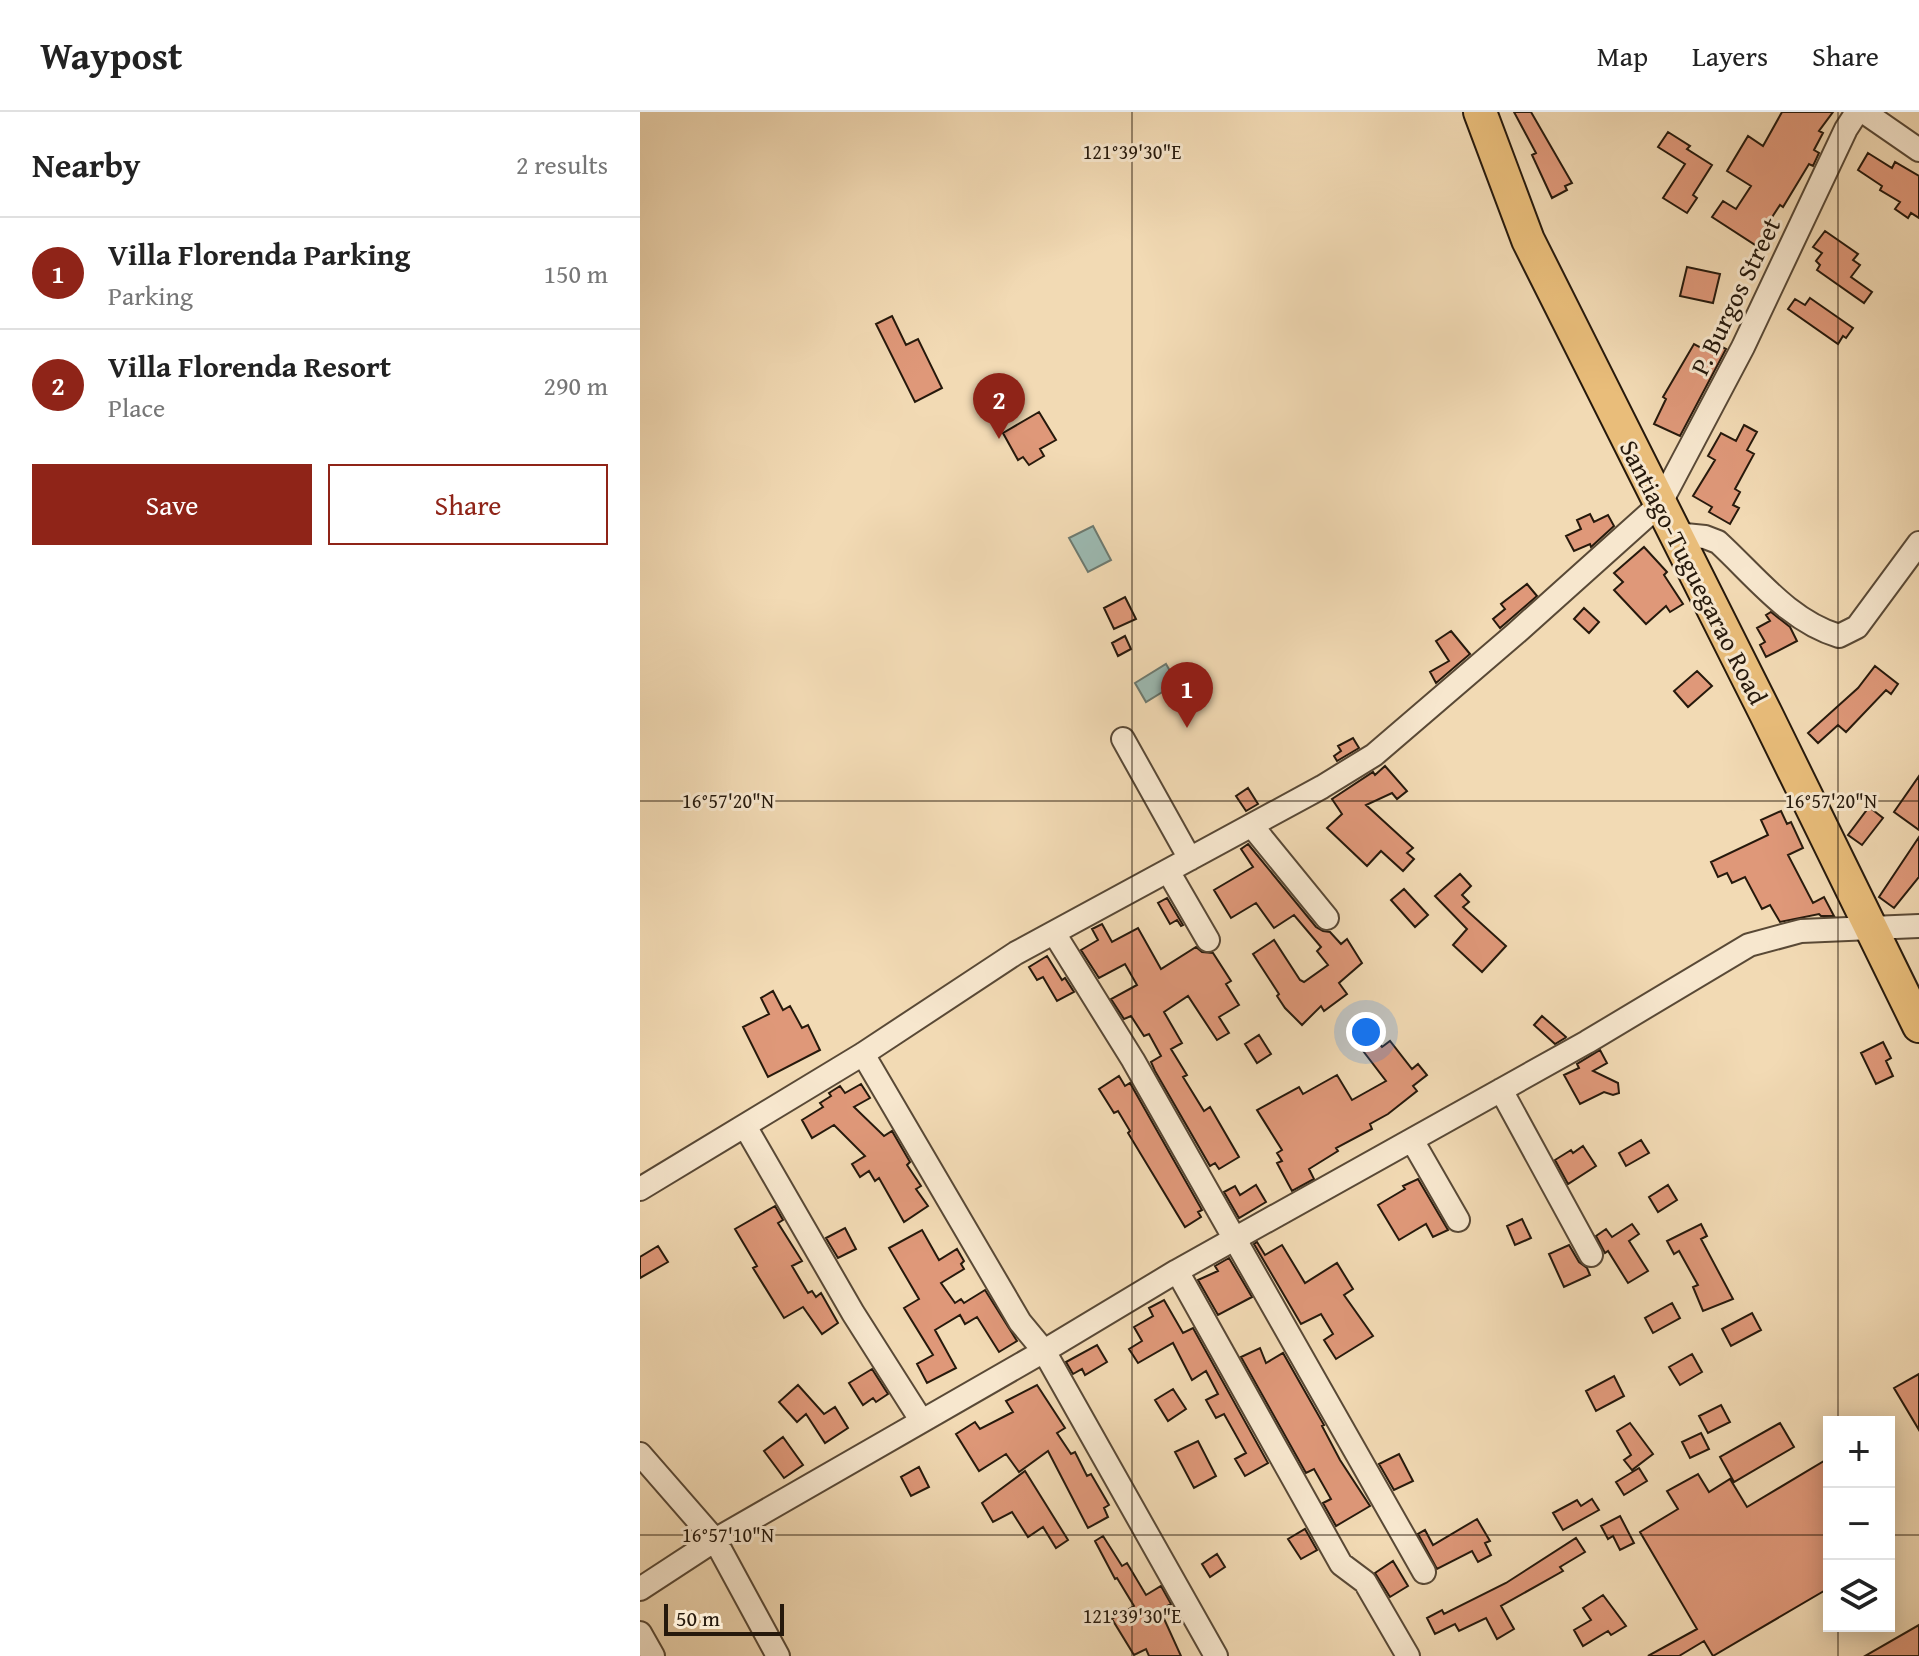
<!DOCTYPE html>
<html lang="en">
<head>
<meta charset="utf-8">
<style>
	:root { --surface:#fff; --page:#f2f2f2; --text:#222; --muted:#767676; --line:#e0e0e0; --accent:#8f2418 }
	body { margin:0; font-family:"Gentium Book Plus",serif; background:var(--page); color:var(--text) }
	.controls { position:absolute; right:24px; bottom:24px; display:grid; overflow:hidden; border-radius:0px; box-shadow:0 4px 20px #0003 }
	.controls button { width:72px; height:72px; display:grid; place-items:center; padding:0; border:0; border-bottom:2px solid var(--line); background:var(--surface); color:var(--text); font:40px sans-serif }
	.scale { position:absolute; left:24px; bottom:20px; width:120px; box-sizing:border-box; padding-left:8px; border:4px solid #26190c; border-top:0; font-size:22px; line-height:28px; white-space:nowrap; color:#26190c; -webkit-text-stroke:6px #f7e7ce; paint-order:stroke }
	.you { position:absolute; left:726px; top:920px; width:28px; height:28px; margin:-20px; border:6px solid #fff; border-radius:50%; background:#1a73e8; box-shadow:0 0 0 12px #1a73e833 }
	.badge { display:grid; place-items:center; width:52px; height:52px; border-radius:50%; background:var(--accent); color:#fff; font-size:26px; font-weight:700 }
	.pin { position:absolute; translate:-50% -66px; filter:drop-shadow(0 2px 4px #0008) }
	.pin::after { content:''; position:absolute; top:42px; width:28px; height:24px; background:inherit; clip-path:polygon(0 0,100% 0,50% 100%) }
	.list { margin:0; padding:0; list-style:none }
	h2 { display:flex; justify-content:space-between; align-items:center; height:104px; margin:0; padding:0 32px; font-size:34px }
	h2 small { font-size:26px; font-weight:400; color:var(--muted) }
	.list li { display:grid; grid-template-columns:52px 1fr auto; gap:24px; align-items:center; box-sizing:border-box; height:112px; padding:0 32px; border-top:2px solid var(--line) }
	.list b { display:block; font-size:30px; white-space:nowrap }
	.list p { margin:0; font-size:26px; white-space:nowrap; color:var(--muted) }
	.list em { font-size:26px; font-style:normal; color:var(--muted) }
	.actions { display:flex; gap:16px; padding:24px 32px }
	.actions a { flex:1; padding:18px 0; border:2px solid var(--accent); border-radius:0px; text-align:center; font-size:28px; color:var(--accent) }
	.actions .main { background:var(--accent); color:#fff }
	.icon { flex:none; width:44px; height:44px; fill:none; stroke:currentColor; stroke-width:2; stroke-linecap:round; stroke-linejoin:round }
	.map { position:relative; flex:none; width:1279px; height:1544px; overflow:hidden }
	header { display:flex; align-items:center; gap:48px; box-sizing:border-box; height:112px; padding:0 40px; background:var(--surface); border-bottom:2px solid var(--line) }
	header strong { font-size:38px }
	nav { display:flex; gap:44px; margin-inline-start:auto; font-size:28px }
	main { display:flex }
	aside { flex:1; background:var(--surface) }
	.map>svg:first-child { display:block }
	.water { fill:#9cbab2; stroke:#6d7a70; stroke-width:2 }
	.building { fill:#df9879; stroke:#26190c; stroke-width:2 }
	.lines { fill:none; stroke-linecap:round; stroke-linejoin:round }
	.minor-casing { stroke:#594936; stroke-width:26 }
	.highway-casing { stroke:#26190c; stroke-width:36 }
	.minor { stroke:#f7e7ce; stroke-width:22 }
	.highway { stroke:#e9bd7a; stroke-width:32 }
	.ticks { fill:none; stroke:#26190c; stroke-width:2; stroke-opacity:0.45 }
	.labels { text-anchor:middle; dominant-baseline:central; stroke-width:6; stroke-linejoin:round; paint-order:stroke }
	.street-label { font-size:26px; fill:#26190c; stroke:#f7e7ce }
	.ticks-label { font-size:20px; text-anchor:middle; fill:#26190c; stroke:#f7e7ce; stroke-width:6; stroke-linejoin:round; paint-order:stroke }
</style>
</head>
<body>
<header>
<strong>Waypost</strong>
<nav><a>Map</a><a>Layers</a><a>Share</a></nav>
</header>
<main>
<aside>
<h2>Nearby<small>2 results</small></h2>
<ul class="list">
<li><span class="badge">1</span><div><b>Villa Florenda Parking</b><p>Parking</p></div><em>150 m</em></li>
<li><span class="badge">2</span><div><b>Villa Florenda Resort</b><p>Place</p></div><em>290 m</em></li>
</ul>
<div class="actions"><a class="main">Save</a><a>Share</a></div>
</aside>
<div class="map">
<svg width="1279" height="1544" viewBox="0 0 1279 1544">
	<rect width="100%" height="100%" fill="#f2dab4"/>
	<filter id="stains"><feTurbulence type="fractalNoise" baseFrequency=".0025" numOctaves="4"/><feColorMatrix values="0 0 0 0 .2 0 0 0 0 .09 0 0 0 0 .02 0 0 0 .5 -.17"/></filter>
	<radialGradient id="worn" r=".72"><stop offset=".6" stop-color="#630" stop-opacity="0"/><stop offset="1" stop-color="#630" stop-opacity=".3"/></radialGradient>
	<path class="water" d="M453 414 471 448 448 460 429 426Z
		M526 552 537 571 506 590 495 571Z"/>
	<path class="building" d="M874 0H891L932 71 925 74 927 78 912 86 892 43 896 41Z
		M1142 0H1193L1179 19 1183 21 1174 38 1179 41 1173 54 1169 52 1143 95 1140 93 1125 116 1134 121 1123 138 1072 105 1083 89 1096 97 1111 74 1087 59 1108 24 1123 34Z
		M1028 20 1050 34 1047 37 1072 53 1053 83 1057 86 1047 101 1023 86 1045 52 1018 35Z
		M1228 41 1252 56 1255 50 1279 64V106L1271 101 1268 106 1255 97 1260 90 1240 78 1242 74 1218 58Z
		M1185 119 1218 142 1213 148 1220 153 1211 165 1232 180 1224 191 1177 158 1180 153 1176 149 1182 141 1173 135Z
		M1047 155 1080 162 1073 191 1040 184Z
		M1170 186 1213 216 1206 226 1203 224 1198 232 1148 197 1155 187 1165 193Z
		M252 204 266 233 278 227 302 276 275 290 236 212Z
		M1072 230 1086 237 1040 324 1014 312 1026 287 1023 285 1054 232 1067 239Z
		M399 300 416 328 400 337 404 344 389 353 383 345 378 348 363 321Z
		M1104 313 1117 320 1107 338 1114 342 1095 377 1100 380 1093 393 1099 396 1090 412 1069 400 1072 395 1053 384 1075 348 1068 344 1081 321 1096 329Z
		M950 402 954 410 968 403 974 414 951 435 950 432 934 439 926 424 941 417 937 408Z
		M1004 435 1027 460 1024 463 1043 492 1030 500 1026 494 1006 512 974 478 983 470 974 461Z
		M887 472 897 484 860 516 853 507 865 497 861 492Z
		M485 485 496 507 474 517 464 496Z
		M944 496 959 510 949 521 934 507Z
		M1131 500 1150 515 1157 529 1126 545 1120 533 1125 530 1117 516 1130 509 1126 503Z
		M811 519 830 542 796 571 790 560 809 549 796 529Z
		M485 524 491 537 478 544 472 531Z
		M1235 554 1258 572 1251 582 1246 578 1206 620 1198 613 1178 631 1168 621 1218 576Z
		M1057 559 1072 574 1048 595 1034 579Z
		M713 626 719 636 697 649 694 644 701 639 698 634Z
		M745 654 767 679 757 687 752 681 726 693 773 736 767 741 774 747 763 759 741 739 727 754 687 716 702 702 692 687 733 660 735 663Z
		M1279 664V718L1254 700Z
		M608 676 618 692 606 699 596 684Z
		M1229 695 1243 706 1222 733 1208 723Z
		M1141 699 1147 712 1151 710 1163 736 1148 743 1173 791 1184 785 1194 804H1181L1179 802 1140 810 1130 793 1122 797 1105 765 1092 771 1087 761 1078 765 1071 750 1128 723 1121 708Z
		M1279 725V765L1254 796 1239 785Z
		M608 732 676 815 683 819 690 820 701 832 707 827 722 851 699 871 707 882 684 899 681 894 662 913 645 896 637 884 639 882 613 842 634 828 660 868 664 870 688 853 677 839 681 835 654 803 634 816 616 791 591 806 574 778 613 755 601 737Z
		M820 762 831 774 822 783 829 790 823 795 866 834 842 860 813 833 827 817 795 784Z
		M764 777 788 803 775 815 751 788Z
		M527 786 543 813 541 814 537 808 530 812 518 791Z
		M462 812 472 830 498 816 521 857 556 835 562 840 573 841 591 869 586 872 599 893 579 905 589 921 577 928 548 884 524 900 542 931 531 937 547 963 543 965 564 999 570 995 599 1045 579 1057 575 1051 570 1054 515 959 511 950 521 944 509 922 504 924 491 904 484 907 471 887 497 873 485 852 459 866 441 838 458 828 452 817Z
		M407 844 422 868 425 866 434 880 417 889 403 865 397 868 389 855Z
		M133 879 143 898 150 894 162 916 168 913 180 938 128 965 103 915 129 902 121 886Z
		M902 904 926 925 925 926 915 932 894 913Z
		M730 921 742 935 750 929 772 957 778 952 787 963 773 974 777 979 748 1002 730 1012 732 1017 696 1036 698 1039 669 1057 674 1067 652 1079 637 1051 642 1049 637 1041 642 1038 617 998 659 975 663 982 697 963 712 988 746 969 717 931Z
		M619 923 631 942 617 951 605 932Z
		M1243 930 1251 946 1246 949 1253 964 1236 972 1221 941Z
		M960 938 967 951 953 959 978 971 979 981 973 983 964 980 940 992 924 963 939 956 937 952Z
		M479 964 485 974 490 971 562 1098 558 1100 561 1105 545 1115 488 1021 490 1019 478 999 474 1001 459 977Z
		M221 972 230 986 214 995 244 1024 252 1019 270 1050 267 1053 281 1074 276 1077 288 1094 264 1110 239 1066 235 1069 229 1059 220 1065 212 1052 225 1044 194 1013 172 1026 162 1008 183 995 180 991 191 984 189 981 200 974 205 981Z
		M1001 1028 1009 1041 986 1054 979 1041Z
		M943 1034 956 1054 928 1072 915 1048 931 1038 933 1041Z
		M778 1067 808 1118 793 1125 786 1112 759 1128 738 1093 765 1077 763 1074Z
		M616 1073 626 1090 599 1106 584 1080 595 1074 600 1083Z
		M1028 1073 1037 1088 1018 1100 1009 1085Z
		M135 1094 143 1108 138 1111 162 1149 152 1154 168 1181 172 1179 176 1185 181 1181 198 1211 182 1222 163 1195 144 1206 113 1156 117 1154 95 1117Z
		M882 1107 891 1126 875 1133 867 1114Z
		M992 1112 999 1122 989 1129 1008 1159 988 1171 968 1139 965 1141 956 1124 966 1117 972 1125Z
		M1061 1112 1067 1124 1061 1127 1093 1187 1063 1199 1053 1175 1058 1173 1039 1139 1034 1142 1027 1129Z
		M205 1116 216 1137 198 1146 186 1126Z
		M282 1118 299 1148 317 1137 324 1149 321 1152 324 1157 301 1171 315 1191 321 1187 324 1191 345 1178 377 1229 359 1240 337 1205 325 1212 320 1203 295 1218 316 1256 287 1271 277 1252 293 1243 264 1196 279 1187 249 1136Z
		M617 1130 625 1143 642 1133 665 1171 697 1151 713 1177 704 1183 733 1224 696 1247 684 1228 693 1222 681 1202 661 1212 614 1132Z
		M929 1133 939 1150 947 1156 950 1163 924 1175 909 1142Z
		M18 1134 28 1150 0 1166V1145Z
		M589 1146 612 1185 578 1203 558 1168 578 1159 575 1154Z
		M524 1188 543 1221 553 1216 628 1351 605 1364 595 1347 606 1341 584 1302 576 1306 566 1288 578 1282 566 1259 552 1268 533 1231 498 1251 489 1237 502 1229 494 1215 513 1204 509 1196Z
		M1032 1191 1040 1206 1013 1221 1005 1206Z
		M1112 1201 1121 1218 1091 1234 1082 1217Z
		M457 1233 467 1250 445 1263 442 1257 433 1262 426 1250Z
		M620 1236 626 1251 643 1241 684 1313 682 1314 700 1348 730 1394 696 1414 683 1391 691 1387 674 1357 666 1361 601 1245Z
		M1052 1242 1062 1260 1040 1273 1029 1255Z
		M232 1257 248 1282 236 1290 233 1286 223 1293 209 1271Z
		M1279 1262V1318L1254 1276Z
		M974 1264 984 1284 956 1299 946 1279Z
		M158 1273 184 1302 195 1295 208 1316 185 1331 166 1302 157 1310 139 1290Z
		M397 1273 425 1316 417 1321 431 1342 435 1340 447 1364 451 1362 469 1393 464 1396 468 1405 448 1416 408 1339 379 1360 366 1342 339 1359 316 1322 335 1310 340 1317 373 1300 366 1289Z
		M533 1277 546 1297 528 1309 515 1288Z
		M1081 1293 1090 1310 1068 1321 1059 1304Z
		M990 1311 1013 1342 992 1358 984 1348 991 1343 977 1319Z
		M1140 1311 1154 1335 1094 1370 1080 1345Z
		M1061 1321 1069 1337 1050 1346 1042 1330Z
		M143 1325 163 1353 144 1366 124 1339Z
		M558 1329 576 1364 554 1376 535 1340Z
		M759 1342 773 1369 754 1378 739 1352Z
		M1189 1346V1476L1073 1544 1064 1529 1039 1544H1008L1057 1517 1000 1420 1038 1397 1027 1379 1058 1362 1069 1380 1090 1367 1107 1395Z
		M279 1355 289 1375 271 1384 261 1365Z
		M999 1356 1007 1369 984 1383 976 1370Z
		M385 1359 428 1428 416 1436 403 1415 388 1425 372 1400 353 1410 342 1391Z
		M952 1387 959 1398 923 1418 913 1401 937 1388 941 1394Z
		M980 1404 994 1431 980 1438 973 1424 968 1427 961 1414Z
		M837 1407 850 1429 845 1431 851 1443 838 1450 832 1439 797 1457 778 1422 785 1418 793 1433Z
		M665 1417 677 1438 661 1447 648 1427Z
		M463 1424 482 1454 487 1451 506 1483 521 1474 531 1492 520 1498 541 1544H509L506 1537 494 1543 472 1507 494 1494 477 1466 475 1467 455 1429Z
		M936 1426 945 1440 920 1455 923 1459 861 1494 874 1517 857 1527 846 1506 819 1519 815 1512 795 1522 787 1506 802 1498 804 1502 866 1471Z
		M577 1442 585 1455 570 1465 562 1452Z
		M753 1449 768 1474 750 1485 735 1461Z
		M963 1483 986 1514 971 1523 968 1519 943 1534 934 1518 951 1508 943 1496Z
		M1279 1513V1544H1225Z"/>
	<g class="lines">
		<g class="minor-casing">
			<path id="minor" d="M1224 0 1279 38
				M1035 422 1065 425 1078 430C1116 465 1149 509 1199 524L1217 515 1279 431
				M483 627 550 747
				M612 714 687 806
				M528 759 568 828
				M414 821 493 948 784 1460
				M223 942 380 1210 404 1239 576 1544
				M861 978 951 1143
				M105 1014 213 1201 281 1308
				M772 1028 818 1108
				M0 1077 223 942 376 841 682 675 734 643 875 522 1020 392 1103 235 1206 17 1217 0
				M537 1159 701 1452 725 1470 768 1544
				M0 1342 75 1428 138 1544
				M0 1477 75 1428 404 1239 537 1159 947 930 1109 833 1161 819 1279 814
				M0 1521 13 1544"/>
		</g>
		<g class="highway-casing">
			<path id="highway" d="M840 0 888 128 1126 602 1279 914"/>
		</g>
		<use href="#minor" class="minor"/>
		<use href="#highway" class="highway"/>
	</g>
	<path class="ticks" d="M492 0V1544M1198 0V1310M0 689H1279M0 1423H1189M1249 1423H1279M1198 1514V1544"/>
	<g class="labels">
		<g class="street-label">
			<text transform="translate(1095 184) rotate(-64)">P. Burgos Street</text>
			<text transform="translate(1054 460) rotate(63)">Santiago-Tuguegarao Road</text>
		</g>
	</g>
	<g class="ticks-label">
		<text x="492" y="47">121°39'30"E</text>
		<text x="88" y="696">16°57'20"N</text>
		<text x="1191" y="696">16°57'20"N</text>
		<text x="88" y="1430">16°57'10"N</text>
		<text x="492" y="1511">121°39'30"E</text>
	</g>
	<rect width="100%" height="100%" filter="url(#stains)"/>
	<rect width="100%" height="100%" fill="url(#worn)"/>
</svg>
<div class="controls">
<button>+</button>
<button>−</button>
<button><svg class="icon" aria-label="layers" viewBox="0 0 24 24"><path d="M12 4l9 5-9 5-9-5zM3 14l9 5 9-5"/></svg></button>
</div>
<div class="scale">50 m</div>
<div class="you"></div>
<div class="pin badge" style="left:547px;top:616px">1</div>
<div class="pin badge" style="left:359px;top:327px">2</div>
</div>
</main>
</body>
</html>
